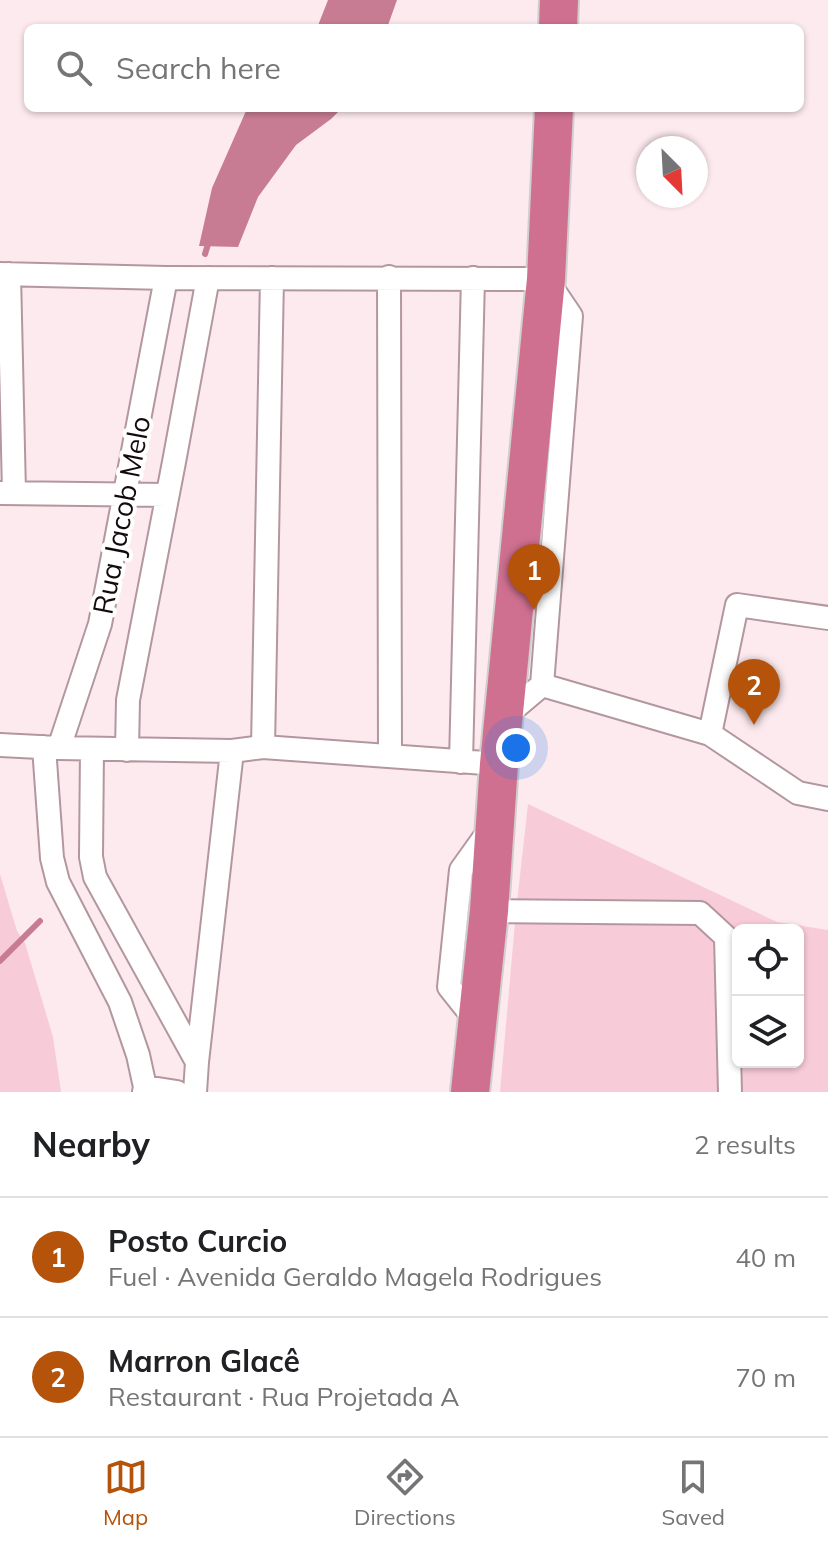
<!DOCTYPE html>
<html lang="en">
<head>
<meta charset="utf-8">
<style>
	:root { --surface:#fff; --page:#f6f6f6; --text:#202124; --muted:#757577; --line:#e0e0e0; --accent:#b45309 }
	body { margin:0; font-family:Mulish,sans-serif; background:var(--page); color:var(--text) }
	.controls { position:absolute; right:24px; bottom:24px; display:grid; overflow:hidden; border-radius:12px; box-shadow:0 2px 6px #0004 }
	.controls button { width:72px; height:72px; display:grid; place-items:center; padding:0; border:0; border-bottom:2px solid var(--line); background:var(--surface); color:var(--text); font:40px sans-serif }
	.compass { position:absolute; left:636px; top:136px; width:72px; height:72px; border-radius:50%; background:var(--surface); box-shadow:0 2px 6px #0004; rotate:156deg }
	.you { position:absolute; left:516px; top:748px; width:28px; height:28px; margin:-20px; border:6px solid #fff; border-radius:50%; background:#1a73e8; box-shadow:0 0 0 12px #1a73e833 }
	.badge { display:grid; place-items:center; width:52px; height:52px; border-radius:50%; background:var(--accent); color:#fff; font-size:26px; font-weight:700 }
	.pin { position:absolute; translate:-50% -66px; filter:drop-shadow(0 2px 4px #0008) }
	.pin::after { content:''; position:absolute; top:42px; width:28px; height:24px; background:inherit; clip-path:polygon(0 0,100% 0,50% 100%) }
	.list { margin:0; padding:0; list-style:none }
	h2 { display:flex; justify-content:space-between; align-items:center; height:104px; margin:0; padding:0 32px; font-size:34px }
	h2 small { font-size:26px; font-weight:400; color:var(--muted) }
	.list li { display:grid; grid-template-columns:52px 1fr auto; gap:24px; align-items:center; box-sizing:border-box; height:120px; padding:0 32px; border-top:2px solid var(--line) }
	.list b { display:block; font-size:30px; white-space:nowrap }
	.list p { margin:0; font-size:26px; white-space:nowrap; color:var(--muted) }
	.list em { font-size:26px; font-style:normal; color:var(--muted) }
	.icon { flex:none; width:44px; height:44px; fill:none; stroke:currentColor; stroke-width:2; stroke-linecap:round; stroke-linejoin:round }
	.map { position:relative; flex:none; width:828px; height:1092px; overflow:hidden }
	.search { position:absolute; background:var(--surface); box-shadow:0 2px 6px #0004; left:24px; right:24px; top:24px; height:88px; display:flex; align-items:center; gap:20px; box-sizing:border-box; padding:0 28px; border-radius:12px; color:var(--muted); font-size:30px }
	.sheet { height:344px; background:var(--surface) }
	nav { display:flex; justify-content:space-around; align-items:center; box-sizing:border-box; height:112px; border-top:2px solid var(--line); background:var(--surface); font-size:22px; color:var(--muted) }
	nav a { display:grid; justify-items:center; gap:4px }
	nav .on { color:var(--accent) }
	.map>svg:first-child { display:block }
	.green { fill:#f8cbd8; fill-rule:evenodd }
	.water { fill:#c77c94 }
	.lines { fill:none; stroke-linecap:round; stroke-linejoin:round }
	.stream { stroke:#c77c94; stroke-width:6 }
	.street-casing { stroke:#b3979f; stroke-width:26 }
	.highway-casing { stroke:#d0cece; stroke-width:42 }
	.street { stroke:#fff; stroke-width:22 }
	.highway { stroke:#d07091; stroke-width:38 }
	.labels { text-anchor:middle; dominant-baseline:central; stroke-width:8; stroke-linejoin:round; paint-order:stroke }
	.street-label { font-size:28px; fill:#130a0c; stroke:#fff }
</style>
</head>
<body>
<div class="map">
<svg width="828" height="1092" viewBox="0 0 828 1092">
	<rect width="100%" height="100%" fill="#fdeaef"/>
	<path class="green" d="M528 804 777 922 828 930V1092H500L516 911ZM738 930H798V1062H738Z
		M0 874 17 931 25 943 53 1037 61 1092H0Z"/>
	<path class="water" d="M328 0H397L387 28H317Z
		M249 108H342L331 119 296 145 258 197 238 247 199 246 212 188 246 111Z"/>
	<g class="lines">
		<path class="stream" d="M205 254 209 241
			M0 961 40 921"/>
		<g class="street-casing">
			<path id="street" d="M0 274 166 278 546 279 571 316 542 685 504 717
				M9 274 14 493
				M389 277 390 756
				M1 493 167 495
				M542 685 710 734 798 793 828 799
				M710 734 737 605 828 618
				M0 745 59 748 232 751 263 747 499 764
				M44 747 52 858 58 882 120 1002 138 1055 145 1087 144 1092
				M263 747 272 278
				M59 748 100 624 166 278
				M92 749 91 857 95 877 197 1062
				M127 750 128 700 174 462 208 278
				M461 762 473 278
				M489 911 700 913 726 937 730 1092
				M477 1022 449 987 461 870 491 828
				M145 1087 177 1092
				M195 1092 197 1062 232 751"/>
		</g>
		<g class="highway-casing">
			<path id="highway" d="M558 28 559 0
				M470 1092 489 911 499 764 546 279 554 108"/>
		</g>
		<use href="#street" class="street"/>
		<use href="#highway" class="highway"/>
	</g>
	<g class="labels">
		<g class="street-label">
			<text transform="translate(121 515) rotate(-79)">Rua Jacob Melo</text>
		</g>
	</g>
</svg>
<div class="controls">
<button><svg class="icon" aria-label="locate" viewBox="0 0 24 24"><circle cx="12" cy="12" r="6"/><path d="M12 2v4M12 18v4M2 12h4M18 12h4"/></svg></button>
<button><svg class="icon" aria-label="layers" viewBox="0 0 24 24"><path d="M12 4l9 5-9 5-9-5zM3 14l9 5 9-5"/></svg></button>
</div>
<svg class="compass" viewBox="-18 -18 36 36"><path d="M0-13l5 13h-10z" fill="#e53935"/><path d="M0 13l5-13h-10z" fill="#757577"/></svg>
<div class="you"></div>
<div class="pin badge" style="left:534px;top:610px">1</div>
<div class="pin badge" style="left:754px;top:725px">2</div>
<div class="search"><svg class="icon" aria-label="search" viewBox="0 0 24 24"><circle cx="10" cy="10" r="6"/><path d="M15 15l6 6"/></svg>Search here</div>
</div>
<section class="sheet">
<h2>Nearby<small>2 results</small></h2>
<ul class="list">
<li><span class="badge">1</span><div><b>Posto Curcio</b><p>Fuel · Avenida Geraldo Magela Rodrigues</p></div><em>40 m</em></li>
<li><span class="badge">2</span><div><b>Marron Glacê</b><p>Restaurant · Rua Projetada A</p></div><em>70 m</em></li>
</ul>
</section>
<nav>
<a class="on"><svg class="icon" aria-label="map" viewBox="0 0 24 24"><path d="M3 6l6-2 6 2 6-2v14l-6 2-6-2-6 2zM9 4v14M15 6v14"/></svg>Map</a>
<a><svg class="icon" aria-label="directions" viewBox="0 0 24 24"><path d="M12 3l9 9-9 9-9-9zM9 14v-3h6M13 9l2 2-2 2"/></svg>Directions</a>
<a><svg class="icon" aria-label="saved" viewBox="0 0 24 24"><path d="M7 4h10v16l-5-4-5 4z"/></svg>Saved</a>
</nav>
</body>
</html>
